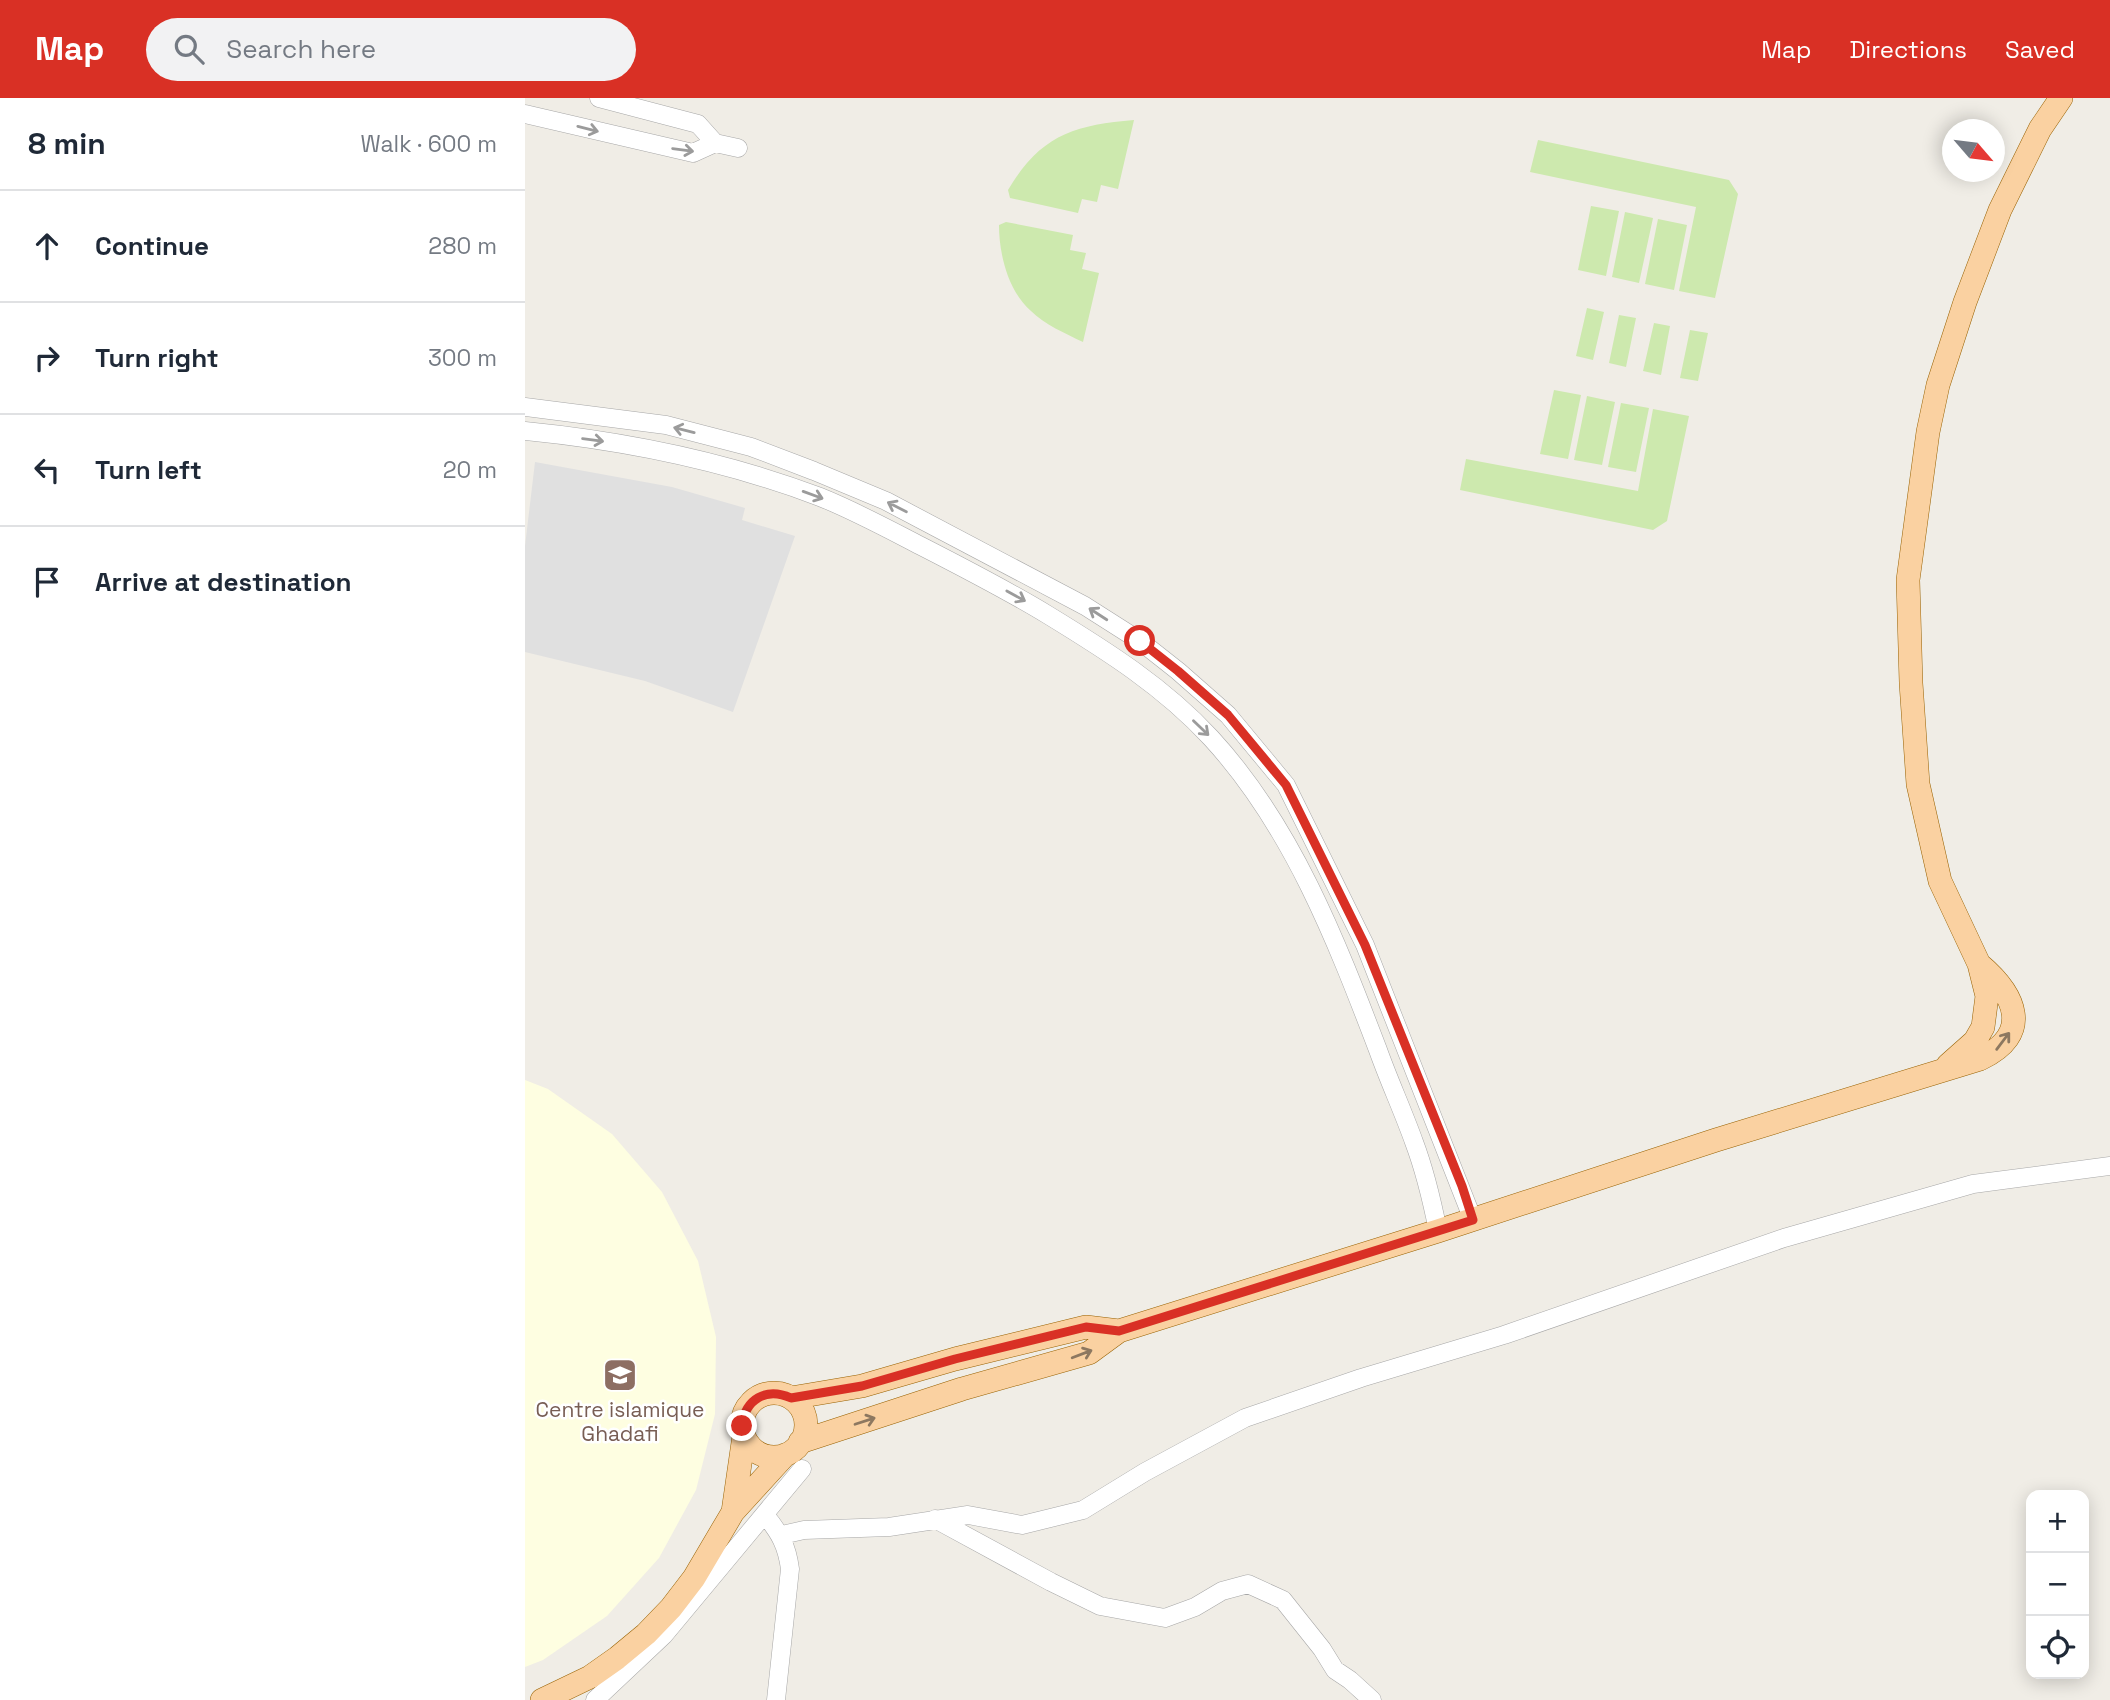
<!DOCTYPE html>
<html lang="en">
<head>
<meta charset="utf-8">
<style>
	:root { --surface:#fff; --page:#f2f2f3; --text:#1f2937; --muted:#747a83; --line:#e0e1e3; --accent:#d93025 }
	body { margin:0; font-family:"Space Grotesk",sans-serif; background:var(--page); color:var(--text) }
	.controls { position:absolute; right:21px; bottom:21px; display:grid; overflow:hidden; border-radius:14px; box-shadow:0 4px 18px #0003 }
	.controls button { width:63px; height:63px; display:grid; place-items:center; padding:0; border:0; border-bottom:2px solid var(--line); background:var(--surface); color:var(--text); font:35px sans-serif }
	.compass { position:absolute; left:1417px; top:21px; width:63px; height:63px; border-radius:50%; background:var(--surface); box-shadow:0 4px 18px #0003; rotate:118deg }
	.stop { position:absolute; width:21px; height:21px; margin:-16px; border:5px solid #d93025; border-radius:50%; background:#fff }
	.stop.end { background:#d93025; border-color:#fff; box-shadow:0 2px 7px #0008 }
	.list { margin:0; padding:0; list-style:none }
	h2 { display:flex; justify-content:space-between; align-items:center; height:91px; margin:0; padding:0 28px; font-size:30px }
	h2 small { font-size:23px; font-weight:400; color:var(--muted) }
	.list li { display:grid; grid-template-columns:46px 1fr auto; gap:21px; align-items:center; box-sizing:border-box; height:112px; padding:0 28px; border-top:2px solid var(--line) }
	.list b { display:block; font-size:26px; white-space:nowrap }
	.list em { font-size:23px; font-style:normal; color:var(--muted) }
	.icon { flex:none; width:38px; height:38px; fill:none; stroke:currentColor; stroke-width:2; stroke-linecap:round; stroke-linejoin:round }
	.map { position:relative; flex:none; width:1585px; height:1602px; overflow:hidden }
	header { display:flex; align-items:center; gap:42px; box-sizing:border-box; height:98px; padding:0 35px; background:var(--accent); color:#fff }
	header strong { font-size:33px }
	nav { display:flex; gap:38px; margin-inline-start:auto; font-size:24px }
	.search { width:490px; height:63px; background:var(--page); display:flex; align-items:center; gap:18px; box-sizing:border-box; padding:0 24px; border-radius:38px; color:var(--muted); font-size:26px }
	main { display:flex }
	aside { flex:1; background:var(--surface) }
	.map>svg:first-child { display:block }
	.education { fill:#fefee1 }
	.grass { fill:#cde9ae }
	.parking { fill:#e0e0e0 }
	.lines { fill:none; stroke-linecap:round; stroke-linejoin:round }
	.minor-casing { stroke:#a7a7a7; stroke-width:19 }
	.major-casing { stroke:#986203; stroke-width:24 }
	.minor { stroke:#fff; stroke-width:18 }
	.major { stroke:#fad1a1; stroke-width:23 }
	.oneway { stroke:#9b9b9b }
	.oneway2 { stroke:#8d7860 }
	.route { stroke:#d93025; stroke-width:9 }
	.labels { text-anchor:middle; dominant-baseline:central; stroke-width:5; stroke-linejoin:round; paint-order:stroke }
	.education-label { font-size:21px; fill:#785e54; stroke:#fff }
</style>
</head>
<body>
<header>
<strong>Map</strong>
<div class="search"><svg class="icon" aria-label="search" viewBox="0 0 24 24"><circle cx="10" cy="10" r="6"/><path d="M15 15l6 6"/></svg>Search here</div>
<nav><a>Map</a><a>Directions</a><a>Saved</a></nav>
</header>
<main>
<aside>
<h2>8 min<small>Walk · 600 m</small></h2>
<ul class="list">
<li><svg class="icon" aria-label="ahead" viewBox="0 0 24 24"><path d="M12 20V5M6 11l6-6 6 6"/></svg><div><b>Continue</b></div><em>280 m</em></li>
<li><svg class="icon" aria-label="right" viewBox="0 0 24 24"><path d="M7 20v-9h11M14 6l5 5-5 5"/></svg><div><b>Turn right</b></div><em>300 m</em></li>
<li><svg class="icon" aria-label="left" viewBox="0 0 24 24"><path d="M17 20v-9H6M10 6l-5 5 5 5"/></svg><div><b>Turn left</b></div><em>20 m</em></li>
<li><svg class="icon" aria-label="arrive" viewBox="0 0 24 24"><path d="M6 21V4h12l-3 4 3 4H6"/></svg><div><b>Arrive at destination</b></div></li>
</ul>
</aside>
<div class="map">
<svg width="1585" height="1602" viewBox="0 0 1585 1602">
	<rect width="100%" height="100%" fill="#f0ede6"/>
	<path class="education" d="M0 982 23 991 87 1036 137 1094 173 1163 191 1239 190 1316 171 1392 134 1460 82 1518 18 1562 0 1569Z"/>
	<path class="grass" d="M609 22 593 91 576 87 572 104 557 101 553 115 485 100 483 92C515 38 548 27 609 22Z
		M1013 42 1204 82 1213 96 1190 200 1154 193 1171 109 1005 74Z
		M1066 108 1094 113 1081 178 1053 172Z
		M1100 114 1128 120 1114 185 1087 179Z
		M1133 121 1162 127 1149 192 1120 186Z
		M481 124 548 137 545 152 561 155 557 171 574 175 558 244C541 236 519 226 506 213 483 193 474 156 474 127Z
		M1062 210 1079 214 1068 262 1051 258Z
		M1094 217 1111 220 1101 269 1084 265Z
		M1129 225 1145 228 1136 277 1118 273Z
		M1165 232 1183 235 1173 283 1155 280Z
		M1029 292 1056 297 1043 361 1015 356Z
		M1062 298 1090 304 1077 367 1049 362Z
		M1096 305 1124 310 1111 374 1083 369Z
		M1128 311 1164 318 1142 423 1128 432 935 392 941 361 1113 393Z"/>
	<path class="parking" d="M10 364 147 389 220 410 217 422 270 438 208 614 120 583 0 554V448Z"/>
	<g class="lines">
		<g class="minor-casing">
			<path id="minor" d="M74 0 173 26 190 45
				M0 16 168 55 190 45 213 50
				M0 309 141 327 226 349 289 373 361 403 560 508 615 543 653 573 703 617 761 687 840 847 948 1122
				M0 333C101 343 200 363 295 399 330 413 363 431 396 448 439 470 482 492 523 517 582 553 639 589 686 640 767 728 811 842 853 952 864 983 878 1013 889 1044 900 1073 907 1103 913 1133
				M240 1417C255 1435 262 1448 265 1471L251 1602
				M410 1421 526 1484 575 1508 640 1520 670 1509 697 1493 723 1486 758 1502 797 1551 810 1572 825 1582 847 1602
				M257 1437 279 1432 364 1429 443 1417 497 1427 558 1412 620 1374 720 1320 836 1280 979 1237 1259 1140 1448 1086 1585 1068
				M70 1602 139 1537 277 1371"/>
		</g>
		<g class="major-casing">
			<path id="major" d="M1423 967 1450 943 1458 929 1462 898 1454 866 1415 783 1393 686 1386 585 1383 482 1403 334 1413 287 1440 204 1475 112 1515 31 1536 0
				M217 1327a32 32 0 1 1 64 0a32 32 0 1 1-64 0Z
				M266 1300 337 1288 430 1261 561 1229 594 1233
				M275 1344 437 1291 564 1255 594 1233 913 1133 1191 1042 1455 961C1508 936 1491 897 1454 866
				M208 1414 219 1338
				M17 1602 65 1579 92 1560 121 1536 146 1510 169 1480 208 1414 260 1357"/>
		</g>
		<use href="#minor" class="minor"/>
		<use href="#major" class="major"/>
	</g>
	<defs><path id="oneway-shaft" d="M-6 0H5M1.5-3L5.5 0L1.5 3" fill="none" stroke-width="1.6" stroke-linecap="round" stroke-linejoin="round" transform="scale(1.75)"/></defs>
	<g class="oneway">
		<use href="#oneway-shaft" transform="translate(63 31) rotate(14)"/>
		<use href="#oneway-shaft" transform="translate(158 52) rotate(8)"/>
		<use href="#oneway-shaft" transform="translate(159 332) rotate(-166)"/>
		<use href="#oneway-shaft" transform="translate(68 342) rotate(7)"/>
		<use href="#oneway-shaft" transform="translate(288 397) rotate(20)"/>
		<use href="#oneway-shaft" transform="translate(372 409) rotate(-153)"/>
		<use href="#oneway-shaft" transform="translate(491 498) rotate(29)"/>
		<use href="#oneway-shaft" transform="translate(573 516) rotate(-147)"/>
		<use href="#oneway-shaft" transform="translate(676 630) rotate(44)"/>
	</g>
	<g class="oneway2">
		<use href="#oneway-shaft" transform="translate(1478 943) rotate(-53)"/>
		<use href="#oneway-shaft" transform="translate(557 1256) rotate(-21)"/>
		<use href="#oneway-shaft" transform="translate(340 1323) rotate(-18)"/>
	</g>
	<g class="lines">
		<path class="route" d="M217 1328C220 1301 241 1289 266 1300L337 1288 430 1261 561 1229 594 1233 948 1122 937 1088 840 847 761 687 703 617 653 573 615 543"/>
	</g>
	<defs>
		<g id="university-square" transform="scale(1.75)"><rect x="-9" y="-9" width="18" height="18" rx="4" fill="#8d6e63" stroke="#fff"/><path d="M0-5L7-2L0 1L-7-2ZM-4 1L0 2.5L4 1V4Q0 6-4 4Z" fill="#fff"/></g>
	</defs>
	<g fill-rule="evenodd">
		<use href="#university-square" x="95" y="1277"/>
	</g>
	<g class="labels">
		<g class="education-label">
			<text x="95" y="1311">Centre islamique<tspan x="95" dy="24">Ghadafi</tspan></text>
		</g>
	</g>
</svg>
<div class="controls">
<button>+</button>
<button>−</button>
<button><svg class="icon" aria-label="locate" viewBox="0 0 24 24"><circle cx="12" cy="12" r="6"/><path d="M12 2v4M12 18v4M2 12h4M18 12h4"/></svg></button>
</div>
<svg class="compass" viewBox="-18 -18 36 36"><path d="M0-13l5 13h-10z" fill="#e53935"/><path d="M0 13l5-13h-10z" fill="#747a83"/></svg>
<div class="stop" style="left:615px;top:543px"></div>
<div class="stop end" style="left:217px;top:1328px"></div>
</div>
</main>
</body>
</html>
